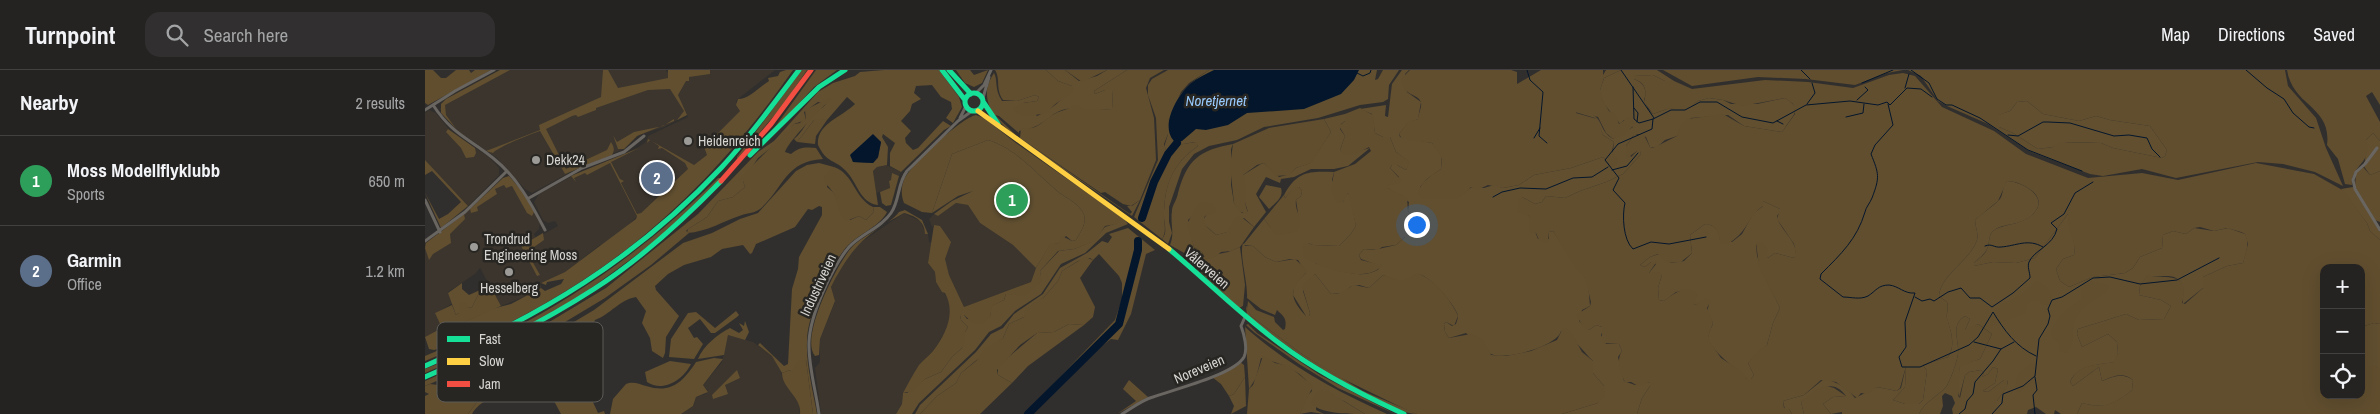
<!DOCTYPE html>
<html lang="en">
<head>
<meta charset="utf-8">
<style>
	:root { --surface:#252322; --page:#312f2f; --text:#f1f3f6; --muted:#a3a4a5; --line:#424040; --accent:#ea580c }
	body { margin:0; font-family:"Archivo Narrow",sans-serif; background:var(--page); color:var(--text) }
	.controls { position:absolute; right:15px; bottom:15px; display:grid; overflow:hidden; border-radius:10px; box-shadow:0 5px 20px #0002 }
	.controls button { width:45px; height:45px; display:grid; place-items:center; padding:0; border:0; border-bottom:1px solid var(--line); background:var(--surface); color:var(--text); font:25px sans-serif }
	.you { position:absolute; left:991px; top:154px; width:18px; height:18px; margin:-12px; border:4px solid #fff; border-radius:50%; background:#1a73e8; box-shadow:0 0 0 8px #1a73e833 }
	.badge { display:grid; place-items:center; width:32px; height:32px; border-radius:50%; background:var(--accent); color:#fff; font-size:16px; font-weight:700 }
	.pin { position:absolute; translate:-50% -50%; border:2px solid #fff; box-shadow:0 1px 5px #0006 }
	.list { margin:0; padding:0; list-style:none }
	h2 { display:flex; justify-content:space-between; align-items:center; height:65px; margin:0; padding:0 20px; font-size:21px }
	h2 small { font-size:16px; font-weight:400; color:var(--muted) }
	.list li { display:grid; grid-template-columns:32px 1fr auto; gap:15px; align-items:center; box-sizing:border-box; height:90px; padding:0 20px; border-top:1px solid var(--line) }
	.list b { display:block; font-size:19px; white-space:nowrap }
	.list p { margin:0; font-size:16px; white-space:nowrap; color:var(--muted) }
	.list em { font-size:16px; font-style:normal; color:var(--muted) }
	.icon { flex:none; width:28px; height:28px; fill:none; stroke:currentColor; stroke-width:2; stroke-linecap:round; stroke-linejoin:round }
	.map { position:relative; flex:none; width:1955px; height:344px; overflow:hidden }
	header { display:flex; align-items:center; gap:30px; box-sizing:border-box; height:70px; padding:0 25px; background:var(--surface); border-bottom:1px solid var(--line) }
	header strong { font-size:24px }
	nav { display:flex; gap:28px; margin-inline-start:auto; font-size:18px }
	.search { width:350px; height:45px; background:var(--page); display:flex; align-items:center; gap:12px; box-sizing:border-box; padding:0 18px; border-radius:15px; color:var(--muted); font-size:19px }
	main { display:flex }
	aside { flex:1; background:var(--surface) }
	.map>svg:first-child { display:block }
	.built { fill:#3b352d }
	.green { fill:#614f30; fill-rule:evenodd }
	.forest { fill:#614e2f; fill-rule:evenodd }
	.water { fill:#04162c }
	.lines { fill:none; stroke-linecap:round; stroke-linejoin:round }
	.stream { stroke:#04162c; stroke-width:1 }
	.river { stroke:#04162c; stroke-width:8 }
	.street { stroke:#696561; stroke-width:3 }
	.fast { stroke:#16e098; stroke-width:5 }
	.slow { stroke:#ffcf43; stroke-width:5 }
	.jam { stroke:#f24e42; stroke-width:5 }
	.poi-dot { fill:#9c9b98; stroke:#282622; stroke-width:2 }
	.labels { text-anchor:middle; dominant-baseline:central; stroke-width:5; stroke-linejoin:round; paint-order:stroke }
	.poi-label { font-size:14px; fill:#d6d5d2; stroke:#282622; text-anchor:start }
	.street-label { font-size:14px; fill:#d6d5d2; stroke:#282622 }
	.water-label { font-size:15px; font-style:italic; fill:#97c9fc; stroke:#282622 }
	.key { fill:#282622; stroke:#5c5b57; stroke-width:1 }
	.key-label { font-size:14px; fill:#d6d5d2 }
</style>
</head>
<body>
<header>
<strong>Turnpoint</strong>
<div class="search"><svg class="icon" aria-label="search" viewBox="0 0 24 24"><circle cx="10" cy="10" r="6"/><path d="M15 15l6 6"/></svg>Search here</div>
<nav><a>Map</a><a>Directions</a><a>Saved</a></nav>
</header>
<main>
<aside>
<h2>Nearby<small>2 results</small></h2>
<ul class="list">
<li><span class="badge" style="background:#2e9e5b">1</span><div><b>Moss Modellflyklubb</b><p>Sports</p></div><em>650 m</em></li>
<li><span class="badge" style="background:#5c6f8a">2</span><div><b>Garmin</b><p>Office</p></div><em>1.2 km</em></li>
</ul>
</aside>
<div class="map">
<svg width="1955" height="344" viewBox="0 0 1955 344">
	<rect width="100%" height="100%" fill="#312f2d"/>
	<path class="built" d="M75 0H241L242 3 243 0H350L313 29 311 31 315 41 285 71 282 86 262 101 190 167 177 176 175 175 140 202 116 213V219L111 222 76 236 55 198 50 204 23 222 28 233 11 243 18 259 0 267V173L25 157 78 108 84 106 101 126 115 153 114 159 109 164 111 168 133 156 130 151 123 153 118 150 109 132 114 124 151 104 212 78 221 72 223 66 263 47 262 45 239 57 214 65 199 79 155 97 107 123 100 119 72 88 34 62 15 39 21 29Z
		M4 40 11 43 26 62 64 87 74 98V105L43 136 8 99 0 105V43Z
		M461 95 476 102 474 106 464 111 465 119 451 123 448 101 452 97Z
		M531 133 543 135 555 153 588 175 611 198 606 212 539 237 524 205 509 155 507 157 504 149 509 144 513 146Z
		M479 143 495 151 501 163 503 164 504 172 507 173 503 193 510 202 511 212 525 231 526 240 523 258 508 281 495 294 478 323 477 334 471 344H396L390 298 395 292V269L410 232 406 217 418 193 432 175Z
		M303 265 328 272 347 286 355 297 358 310 374 333 375 344H256L269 335 271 327 281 324 283 321 278 315 297 292Z"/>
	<path class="green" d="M75 0H85L20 35 21 45 32 60 16 43V34L21 29Z
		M178 0H183L193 18 243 8V0H285V4L264 7V11H261L253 25 262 45 252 50 259 41 245 19 223 20 171 38V40L153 47 151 45 147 46 121 59 141 99 182 80 186 72C189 77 190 80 187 85L140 104 115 61C104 65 75 76 68 83L61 81 115 60 114 55 176 27Z
		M361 0H368C267 144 163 225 0 291V286L68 257C53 255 45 267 30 269L27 274 9 280 4 279 0 267 17 258 24 259 67 239 86 234 116 218 120 221 136 214 139 209 122 212 121 215 116 213 140 202 211 149 212 146 185 93 162 105 160 103 149 108 151 112 146 106 214 78 186 92 195 109 199 111 196 113 212 144 216 143 263 99 260 93 237 78 233 79 234 76 225 70 222 73 223 69 269 95 282 85 279 77 315 41 311 35 313 29C324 29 333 18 344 11L343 8 353 6 355 2Z
		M377 0H382L359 34 312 89V87Z
		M391 0H412L389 17 342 68Z
		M459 0H514L534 27 537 37 528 53 521 48 527 39 526 32 516 27 507 15 491 16 489 23 496 29 487 34 485 41 476 51 486 61 480 68 481 73 488 80 493 78 518 51 526 56 519 60 476 102 465 96V83L470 73 458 64 457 67 463 77 462 95 452 97 448 101 453 135C435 133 432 112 421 101 410 89 402 94 393 75 391 54 417 47 430 34L422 27 402 50H389L372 72 369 69C378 62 381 52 388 45 392 40 397 39 401 34L393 32 379 42 381 50 369 54 358 68 333 88 318 111 320 117 308 127 293 131 282 147 263 159 261 161 264 163 226 195 180 228 105 273 83 321C69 328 56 329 47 344H43L58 324 78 319 64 318V314L82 300 87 299 96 279 90 277 49 295 47 304 25 312 14 310 0 316V311L101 266 181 218 273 144 333 82 349 71 393 22 408 13 430 6 435 2ZM448 65 456 72 453 88 448 93 428 92 426 84Z
		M531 0H545L549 5 563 0 557 13 549 17 540 13Z
		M621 0H640L654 11 672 6 682 0H702L669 21 670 24 680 20H688L687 39C679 39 666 42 659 40 649 38 639 37 629 44 617 53 610 59 594 61V63L574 46 570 45 592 66 705 144 707 142 702 136H707L715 130 707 146 594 69C573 52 550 31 569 3 573 9 569 19 577 31H592L610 25 614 27 612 31 598 33 612 46C626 40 639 29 647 16L633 11Z
		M784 0H952L950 10 953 9 958 0H974L964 15 963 29 958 32 935 35 893 48 839 57 812 70 784 76 769 84 757 99 744 137V152L747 163 743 174 737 169C743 162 739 155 739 147 739 115 747 94 773 76L770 72 753 75 744 84C736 76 742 72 743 63 743 59 741 55 743 51 749 27 764 13 784 0Z
		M977 0H984L980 4 982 22 996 32 993 49 983 53 974 64 975 67 1007 73 1017 85 1016 99 1002 109 995 117 1005 127 1031 128 1047 117 1059 118 1069 115 1078 118 1094 115 1109 105 1146 98 1178 87 1186 97 1189 72 1178 65 1170 48 1150 42 1151 40C1184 45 1169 57 1188 69L1208 57 1199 50 1195 54C1190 45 1173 32 1175 20 1176 16 1178 12 1179 8L1196 0H1232L1249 11H1240L1228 5 1210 6 1209 9C1219 13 1223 20 1219 30L1223 39 1228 44 1242 39 1266 36 1273 31 1284 28 1298 30 1306 34H1332L1360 28C1374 37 1372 41 1364 52 1361 55 1360 59 1357 62L1319 56 1303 45 1266 48 1252 66 1240 70 1231 78 1225 77 1221 67 1213 64 1208 66 1201 76 1206 87 1212 81H1215L1216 84 1198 104 1181 112 1155 121 1140 128 1121 126 1117 132 1110 134 1097 127 1101 143 1104 146 1113 169H1124V162L1128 161 1163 212 1165 236 1157 240 1154 251 1164 260 1171 255 1177 257 1178 261 1176 265 1181 274H1194L1197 281 1193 287 1199 311 1210 315 1225 312V316L1217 328 1212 344H1137L1173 333 1179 316 1168 303V291C1157 280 1150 269 1136 261 1133 276 1080 291 1066 284 1057 281 1048 269 1041 263L1024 268 1020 262 1019 254 1021 252 1027 256 1031 254C1032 250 1034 247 1032 243 1028 233 1004 205 993 204 989 204 988 208 984 210 975 214 967 208 958 205L944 218 934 215 925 217 918 223 906 224 890 204 878 221 885 243 884 246H881L868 225 869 214 881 203 873 190 865 189 851 192 840 187 828 176 818 175 839 149 846 158 860 163 864 162 873 143 871 130 876 126 877 121 874 117 866 121 860 128 859 125C872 101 884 101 909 102L907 110 918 132 921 123 925 125 931 156 925 165 914 176 888 175 883 173 890 193C911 197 933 212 954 199L947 193 936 189 934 185 939 179 949 180 971 175 980 167H995L997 154 983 141 984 132 963 118V115L974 107 965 98 967 95H972L981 100 984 92 971 82 965 67H958L950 63 947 44 935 39 961 35 960 46 963 47 967 14Z
		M1602 31 1618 44 1654 51 1671 46 1685 50 1725 56 1742 80 1740 86 1737 88 1688 78 1676 73 1642 72 1628 77 1613 79 1588 63 1574 57 1573 45 1585 41 1592 32Z
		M920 44V51L916 54 915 59 920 66 915 80 923 84 945 78 923 96 909 99H886L869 107 856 109 855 113 841 107 831 124 841 142 829 157 819 148 803 162 791 165 779 154 778 150 782 144 768 146 763 150 769 177 777 182 779 187 803 182 815 177 820 215 818 236 814 238 772 199 778 201 779 199 771 194 761 184 745 175C750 163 745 154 747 141 747 135 752 130 753 123 762 90 774 80 808 74L806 79V115L809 133 817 143 823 142 819 129 818 105 836 94 839 93 854 107 865 104 871 98 885 93 906 62 899 49Z
		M249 49V51L212 66 199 79H193L188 65 192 72 209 62 238 56Z
		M23 59 50 78 51 83 49 87 41 88 36 78 21 62Z
		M1948 63 1955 71V101L1945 105 1938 95 1940 91 1941 70Z
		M563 70C590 78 610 102 631 120 640 128 655 133 659 145 662 153 655 163 651 170L647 171 641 166 634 173 625 175 611 198 588 175 555 153 543 135 531 133 513 146 509 144 527 131 548 121 533 126 507 143 527 84Z
		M0 90 43 136 16 158 0 123 14 149 23 144 36 132 7 101 0 105Z
		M394 93 409 97 402 117 408 122 425 150 434 146 441 150 449 142 448 137H455L462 142C454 158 430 165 419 180 403 201 382 245 382 272 381 295 388 321 392 344H388L381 290 367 303 365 300 357 303 347 286 333 275 335 273 359 296 363 294 367 219 373 199 374 187 397 145V137L394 136 387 140 383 139 370 157 331 174 327 183 325 184 318 175 297 179 286 187 259 195 243 204 230 216 231 220 254 246 241 267 240 283 238 288 227 281 225 268 217 253 221 241 211 227C194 230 186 244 170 250L164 263 158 264 154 260C147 266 141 265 133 268 123 273 115 281 108 289V293L98 295 107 277 169 240 258 173 287 163 315 149 333 143 371 101 382 95Z
		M467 103 474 106 466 135 461 136 457 133 455 122 465 118 464 111 466 110Z
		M84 106 101 126 109 142 107 146 102 143 87 116 81 118 79 115 70 119 72 124 52 137 53 141 46 143 45 139 78 108Z
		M293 108H295V111L232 170 154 227 87 265 0 303V299C114 254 206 194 293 108Z
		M1582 111C1595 111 1625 126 1609 143 1597 157 1578 152 1568 161 1563 166 1565 173 1562 179 1560 184 1553 189 1549 193V196L1568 192 1591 193 1610 188 1643 144C1644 158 1652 171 1649 185L1638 189 1631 199 1635 211 1644 217 1668 207 1700 203 1708 198 1715 187 1737 178 1738 165 1748 161 1761 164 1769 158 1789 161 1803 158 1820 164C1825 173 1821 183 1818 193L1802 196 1778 207V218L1758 234C1757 230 1759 224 1758 218 1754 200 1736 208 1722 206L1715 216 1714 225 1736 230 1746 236 1739 249 1714 250 1701 244 1653 259 1652 264 1657 277 1683 264 1692 272 1693 283 1690 292C1674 295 1653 294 1645 312L1648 316 1674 297 1677 311C1687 307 1697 302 1708 310L1707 320C1689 335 1680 339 1657 333L1652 344H1636L1630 340 1629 344H1621L1611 337 1603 340 1602 344H1572V331L1583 314 1582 310H1579L1563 322 1558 321 1570 313 1573 299 1568 297 1563 304 1557 307 1559 303 1556 300 1544 302 1540 305 1534 328 1532 316 1535 295 1555 289 1567 264 1553 254 1542 261 1540 260 1545 249 1540 246C1523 257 1537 272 1532 289 1531 294 1524 314 1521 317 1512 327 1500 331 1494 344H1417V342L1406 344 1398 334 1408 327 1421 326C1405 304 1390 325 1376 332L1379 344H1367L1364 339 1360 340 1358 331 1379 325 1399 309C1412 312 1422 317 1430 328L1452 317 1472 321 1476 318 1481 296 1480 317 1468 330 1480 334H1494L1498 330 1502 301 1498 295 1523 287C1531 276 1526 261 1522 249 1521 244 1524 238 1522 232L1514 226C1516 204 1545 191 1552 170 1554 164 1550 157 1550 150 1558 142 1568 137 1575 129 1579 123 1577 116 1582 111Z
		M841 115 856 118C859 128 850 133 844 139L834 127Z
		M1928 117 1955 162V170L1945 161 1942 153 1916 119Z
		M1338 131 1355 139V142L1352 146C1355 161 1372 169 1371 186L1369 188 1350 183 1343 188 1331 174 1332 186 1340 207 1355 238 1348 253 1342 275 1323 293 1329 305 1326 309H1322C1314 301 1284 279 1283 268 1283 264 1287 257 1288 253L1282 242 1284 234 1277 232 1270 235 1258 221 1251 222 1239 231 1234 230 1233 218 1237 205 1224 203 1231 194 1226 192 1220 197 1215 195 1225 187 1234 184 1246 193 1259 191 1267 183 1265 165 1280 154C1290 154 1295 162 1295 170L1307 172 1317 164 1328 144 1338 136Z
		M480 140 497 150 503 164H500C500 151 490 146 479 143 440 164 426 178 406 217L410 231 395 269 394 285 390 286C374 268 413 192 427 177 440 164 464 155 474 142Z
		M39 144 40 149 25 164 26 173 8 184 4 190 0 178 1 173Z
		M698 148 703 154 681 163 660 183 636 194 616 224 590 241 576 256 564 262 550 280 494 333 487 344H471L477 334 478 323H482L500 309 516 302 527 287 537 278 540 262 543 257 536 250 535 245H539L542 249 565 247 566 236 579 230 581 224 616 208 615 201 634 181 649 179 668 171 680 157 689 154Z
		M703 158 730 180 721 184 706 244 693 270 686 269 670 281 608 344H599L690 250 697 229V213L694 206 674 184 668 190 665 188 653 191 637 201 633 211 619 227 609 235 599 247 584 254 578 268 536 303 531 313 512 326 495 344H490L495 335 551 282 566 264 578 258 589 244 618 224 635 198 662 183 677 171 683 173 687 167 684 164Z
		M118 163 119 170 102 182 115 205 112 206 96 176Z
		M37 213V219L44 225 55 220 59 221 53 225 47 237 44 238 34 232V243L31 245 23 223Z
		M821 236 826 246 877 284 938 321 992 344C979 344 964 335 952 329 905 306 863 279 822 245Z
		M311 241 314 245 312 247 290 263H286L275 249 263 258 269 268 272 267 278 274 269 289 244 287 246 269 263 243 271 242 290 258Z
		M320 251 324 262 320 270 303 265 299 285 273 289C278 276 293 264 305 258L314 263 318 260 314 253 319 256Z
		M1949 253 1955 254V299H1936V257Z
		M644 254 659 255 603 296 587 313 573 305V296L612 263 629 262Z
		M823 254 832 263 895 305 970 344 913 318 874 294 830 263 821 255Z
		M820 257C861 294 912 322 962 344H940L919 331 892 322 891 340 899 344 886 342 875 344 881 327 887 321C880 300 855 294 836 288L831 308 824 319Z
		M289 288 298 289 278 315 283 322 271 327 268 336 256 344H185L188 329 201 314C208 311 214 314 221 316 246 324 258 312 271 292Z
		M245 291 266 294C258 310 238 323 222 312L220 302Z
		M312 300 315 308 300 315 303 324 288 329 287 325Z
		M820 307 821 336 806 344 809 336 804 326 809 324Z
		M704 310 723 327 692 344 711 331 698 319Z
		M121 316 132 322 161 317 173 343 179 341 180 344H136Z"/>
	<path class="forest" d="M0 0H8L16 8H21L31 0H44L46 3 50 0H66L3 35 0 33Z
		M570 0H621L633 11 647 16 648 21C640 30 629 31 623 43 611 44 597 51 588 38L598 33 612 31 614 27 610 25 592 31 578 30C570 18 576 10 570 0Z
		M640 0H682L657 12Z
		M702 0H739L725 8 721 18 729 48 731 90 715 130 706 136 698 134 680 122 676 123 595 68 596 58C614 61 617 50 631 43 637 40 643 40 648 35L654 36 659 40 687 39 688 20H680L670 24 669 21Z
		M743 0H784L764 13 756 22 743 51V64L739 74 742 83 745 84 752 75 771 72 773 76C747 94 739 116 739 147 739 155 742 161 737 169L709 147 733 90 731 48 723 25V15L727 9Z
		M985 0H1086L1092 2V14L1116 0H1178V5L1181 0H1196L1179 8 1175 20 1177 29 1184 41 1191 45 1194 54 1204 47 1210 54 1199 65 1188 69 1181 63 1173 47 1151 41V43L1172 49 1178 65 1189 72 1187 81 1193 91 1189 96 1186 97 1178 87 1146 98 1109 105 1094 115 1078 118 1063 115 1052 120 1046 117 1041 123 1032 128 997 129 993 123C996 111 1006 106 1016 99L1017 88 1007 73 977 69 974 64 983 52 993 49C993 45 997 37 996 33 995 23 976 27 977 8Z
		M1238 0H1478L1462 3 1430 15 1381 9 1333 7 1267 16Z
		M1483 0H1860L1863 16 1891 48 1901 78 1918 116 1890 102 1858 94 1833 92 1751 108 1717 99 1678 106 1665 104 1604 81 1563 54 1522 36 1513 31 1496 6ZM1602 31 1618 44 1654 51 1671 46 1685 50 1725 56 1742 80 1740 86 1737 88 1688 78 1676 73 1635 72 1628 77 1613 79 1588 63 1574 57V45L1585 41 1592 32Z
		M1862 0H1955V35L1947 22 1941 26 1955 52V71L1948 63 1941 70C1948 94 1925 95 1927 115L1920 114 1913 89 1902 75C1907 36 1868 37 1862 0Z
		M1478 3 1490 6 1517 37 1569 61 1601 84 1663 108 1717 103 1753 110 1831 93 1889 104 1919 121 1942 153 1945 161 1955 170V254L1949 253 1936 257V198H1899V325H1936V299L1950 295 1955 299V344H1652L1657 333C1679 339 1690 334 1707 320L1708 310C1697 301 1687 307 1677 311L1674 297 1648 316 1645 312C1654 293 1673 295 1689 292L1693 283 1692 272 1683 264 1657 277 1652 264 1653 259 1701 244 1714 250 1739 249 1746 236 1736 230 1714 225 1715 216 1722 205C1742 210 1766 200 1757 233L1760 234 1778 218V207L1802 196 1818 193 1823 174 1820 164 1816 162 1802 158 1789 161 1775 157 1769 158 1761 164 1748 161 1738 165 1737 178 1715 187 1708 198 1700 203 1668 207 1644 217 1635 211 1631 199 1638 189 1649 185C1651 174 1646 166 1644 157 1643 153 1643 148 1643 144L1610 188 1591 193 1568 192 1549 196V193C1553 189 1560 185 1562 179 1565 173 1563 166 1568 161 1578 153 1597 156 1609 143 1625 126 1596 111 1582 111L1573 131 1550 150C1550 157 1554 164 1552 170 1545 191 1516 204 1514 226L1522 232C1524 238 1521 243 1522 248 1526 261 1531 276 1523 287L1498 295 1502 301 1498 330 1494 334H1480L1468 330 1480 317 1481 296 1475 318 1472 321 1452 317 1442 324 1436 323 1432 328 1411 312 1396 310 1379 325 1358 331 1359 338 1364 339 1367 344H1212L1217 328 1225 316V312L1213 316 1206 312H1200C1195 304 1191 289 1197 281L1194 274 1177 273V257L1171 255 1164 260 1159 258 1151 245 1165 236 1166 232 1160 208 1152 200 1128 161 1124 162 1123 172 1120 173 1114 170 1111 163 1105 162 1104 146 1092 142 1094 129 1097 127 1110 134 1117 132 1121 126 1140 128 1155 121 1181 112 1198 104 1216 84 1215 81H1212L1201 89V76L1209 65H1219L1225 77 1228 78 1252 66 1256 55 1262 49 1298 44 1319 56 1357 62 1370 44 1368 34 1360 28 1317 36 1298 30 1284 28 1273 31 1264 38 1242 39 1228 44 1219 32C1222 21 1221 13 1209 9L1208 6 1228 5 1240 11H1249L1267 19 1340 10 1383 12 1428 18 1464 5ZM1338 131 1355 139 1352 149 1369 174 1371 185 1369 188 1350 183 1343 188 1341 184 1343 180 1338 173 1331 172 1334 197 1355 238 1348 253 1342 275 1334 280 1323 293 1329 305 1326 309H1322L1316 301 1296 288 1285 272 1283 267 1288 253 1282 238 1286 231 1281 228 1270 235 1269 233 1273 225C1263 213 1247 224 1239 231L1234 230 1233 218 1237 205 1234 202 1224 203 1232 191 1226 192 1220 197 1215 195 1225 187 1233 184 1242 193 1256 192 1267 183 1265 165 1280 154C1293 155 1293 164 1296 173L1302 174C1323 163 1322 147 1338 136Z
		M404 28 406 29C396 39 364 70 360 82L366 84C375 77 379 77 391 78L398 89C360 91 359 118 335 139 330 143 323 143 317 145 298 151 282 162 262 163L263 159 282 147 293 131 308 127 320 117 318 111 313 110 369 54 375 53 379 48 381 50 380 40Z
		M935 38 948 45 950 63 958 67H965L971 82 985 92 981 100 972 95H967L965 98 976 110 975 113 964 115 963 118 982 128 983 141 1001 157 997 167H980L971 175 957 177 953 180 939 179 934 185 936 190 957 195C943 215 894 197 879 187L878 174 883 173 888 175 914 176 925 165 931 156 923 123 918 132 912 133 906 121 909 102 930 94 946 81 944 77 931 84 919 85 915 80 920 66 914 56 920 51V44Z
		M551 45 559 48 591 73 698 148 692 154 680 156 670 171 649 179 633 181 615 201 617 211 599 226 581 224 579 230 567 236 565 247 557 254H549L539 245H535L536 250 543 257 540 262V272L537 278 527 287 516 302 500 309 488 321 478 323C483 314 488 304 494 295 498 290 504 286 508 281 521 264 531 243 520 223L517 222 511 212 510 202 503 193 509 155 515 156 526 172 520 189 524 205 539 237 606 212 611 198 625 174 634 173 637 166 647 171 651 170C655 163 662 153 659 145 655 133 640 128 631 120 610 102 590 78 563 70L527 84 507 143 497 142 479 133C476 126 476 117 479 110 485 95 536 48 551 45Z
		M400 49 402 50 391 66 390 74 372 72 389 50Z
		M899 49 906 62 886 93 871 98 865 105 851 106 839 93 832 95 818 105C823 117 817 130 823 142L821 144 814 141 809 133 805 96 808 74 844 58Z
		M409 97C429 104 429 128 448 137L449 142 441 150 434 146 421 151C414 143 413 133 409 124 405 117 400 115 399 106Z
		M1938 97 1945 105 1955 101V152L1950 150 1930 117 1931 103Z
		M874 117 877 121 876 126 871 130C869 142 881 151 871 162L851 165 839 149 859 125 860 128 868 118Z
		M777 132 787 134 791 138V142L780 146C776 154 785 159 791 165L802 162 810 148 815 146 829 157 815 177 806 181 796 182 790 187 781 190 777 182 769 177 762 154 772 136Z
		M818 173 820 176H828L840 187 851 192 870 189 882 200 881 203C864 219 864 228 881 246H884L885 243 877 216 890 204 906 224C917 225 920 219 929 215L944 218 958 205C976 210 976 215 992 203 1008 208 1027 231 1033 246L1029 256 1021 252 1019 254 1020 262 1024 268 1046 264 1057 269 1066 285 1081 286 1106 281 1132 270 1138 258H1141L1147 264 1157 282 1168 291V303L1179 316 1180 325 1173 333 1137 344H992L986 342 914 307 877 284 826 246 822 239 823 231 831 240 849 247 850 252 858 260 860 259C862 248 859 247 852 240L850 245 836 239 822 228C823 211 814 186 818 173Z
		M660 187 668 190 655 208 670 237 668 247 659 255 644 254 629 262 612 263 595 275 572 300 573 305 587 313 555 344H495L512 326 531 313 536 303 551 291 561 278 578 268 584 254 599 247 600 239 619 227 633 211 637 201Z
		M1611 211C1622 216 1628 222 1625 234L1619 235 1614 231 1607 230 1602 234 1600 243 1566 256 1565 250 1571 237 1595 226Z
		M1667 211 1684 216 1683 220C1672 230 1659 233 1651 248 1644 260 1653 274 1640 283L1635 281 1634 272 1627 268C1625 250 1644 239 1656 229L1658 217Z
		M62 220 67 225 69 223 76 236 24 259 17 258 10 243 27 235 31 245 34 243V232H40L44 238 47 237 53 225Z
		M1540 246 1545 249 1540 260 1553 254 1567 264 1555 289 1535 296 1533 326 1535 328 1540 305 1544 302 1556 300 1559 303 1557 307 1563 304 1568 297 1573 299 1570 313 1558 321 1563 322 1579 310H1582L1583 315 1572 331V344H1528L1527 339 1530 333 1527 326 1520 323 1517 326 1518 336 1515 344H1494C1500 331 1512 327 1521 317 1524 314 1531 294 1532 289 1537 272 1523 257 1540 246Z
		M96 279 93 291 88 298 82 300 64 314 66 319 79 318 58 324 43 344H0V326L4 324 0 322V316L5 314 13 315 21 309 25 312 47 304 50 299 56 297 68 298 76 292 83 291V283Z
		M838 286 850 293 864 296 888 316 875 344H822L824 319 828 315Z
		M381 290 388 344H375C377 327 357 319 357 303L365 300 367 302 373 291Z
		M815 292 819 295 820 307 809 324 804 326 796 314 787 307Z
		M1607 293 1611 294C1614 311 1606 312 1594 322L1590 319 1593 304Z
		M1402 316 1409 318 1421 326 1408 327 1398 334 1406 344H1379L1376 332 1394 318Z
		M899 319 940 344C924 344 892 344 886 332L892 322Z"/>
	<path class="water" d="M789 0H934L929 10 916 24 879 39 822 43 803 55 781 60 771 59 757 71 751 73C733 58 752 26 765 14 772 8 781 4 789 0Z
		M448 64 456 72 453 87 448 93 428 92 425 85Z"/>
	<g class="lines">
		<path class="stream" d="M1102 0 1105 10 1118 22 1114 66 1122 73
			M1196 0 1229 48
			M1376 0 1385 9
			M1486 0 1504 13 1512 29 1521 35H1527L1555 48 1603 80 1657 101
			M1821 0 1842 18 1859 29 1868 43 1884 57 1889 58
			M932 3 938 6 945 3 946 0
			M1437 13 1468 0
			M1208 17 1209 49 1214 53 1228 49 1246 40H1260L1275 32H1292L1317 47 1348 53 1381 35 1425 31 1453 35 1462 32 1465 35 1482 18 1496 19 1507 27
			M1480 18 1484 4
			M1432 30 1443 20 1440 17
			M1382 34 1390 23 1387 13
			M1463 34 1468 55 1450 75 1446 84C1454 104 1455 107 1447 128 1445 133 1441 137 1440 142 1432 169 1416 184 1396 204L1395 209 1418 227C1426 227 1435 230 1443 226 1451 221 1453 215 1464 215 1474 216 1479 224 1490 223L1480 252 1481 277 1474 287 1477 297H1495L1544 275 1553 267 1568 242C1579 260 1591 277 1611 286
			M1209 38 1213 43 1212 52
			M1421 47 1438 43 1439 34
			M1228 49 1227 59 1193 74 1180 90 1194 108 1188 120 1200 133C1197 145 1198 170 1208 179L1226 172 1244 174 1281 167
			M1352 51 1358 54
			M1583 65 1593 66 1618 52H1623L1645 53 1689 66 1704 65 1722 68 1727 79 1735 87
			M1109 68 1115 58
			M1187 100 1202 96 1213 83
			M1068 127 1077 122 1095 118 1121 119 1148 108 1167 107 1183 97
			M1560 176C1567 173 1569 178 1576 177 1591 176 1603 168 1618 177
			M1490 227 1497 231 1505 229 1509 231 1523 222 1536 218 1545 228H1555L1567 237 1588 223 1605 208C1605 202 1602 197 1604 192 1609 180 1628 176 1632 159L1626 153 1639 144 1650 123 1668 112
			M1549 272 1576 279 1589 272
			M1534 344 1540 339 1542 331 1548 324 1550 312 1568 291 1576 279
			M1567 344 1577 333 1578 324 1598 316 1610 306 1614 269 1623 254 1625 246 1623 239 1627 230 1637 227 1668 208 1685 207 1715 214 1752 210 1794 188
			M1610 344 1608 325 1612 320 1610 307"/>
		<path class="river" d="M717 148 729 112 743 84 752 73
			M603 344 694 254 713 180V171"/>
		<path class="street" d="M551 23 559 15 566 0
			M558 28 564 7
			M8 35C28 65 42 67 68 88 92 107 106 133 120 160
			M0 40 30 21 69 0
			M535 48 541 36
			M1952 78 1940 94 1931 102 1928 110 1930 119 1955 160
			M104 128 157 98 199 82 219 66
			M0 130 15 162
			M0 171 40 142 82 101
			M394 344C391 321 383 295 384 272 385 245 407 197 424 177 436 164 456 158 466 143 475 130 472 114 482 101L533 51 547 41
			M697 344C707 338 717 330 728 327 747 320 809 305 819 287 823 279 819 264 816 256L820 247"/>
		<path class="fast" d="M517 0 540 30
			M524 0 546 24
			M540 32a9 9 0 1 1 18 0a9 9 0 1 1-18 0Z
			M559 33 573 54
			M325 85 394 17 420 0
			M744 179C781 210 815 244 854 273 892 302 935 324 979 344
			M0 296C115 246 210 190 296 98 325 67 349 33 374 0
			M0 307C58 281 115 254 169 219 216 189 257 151 296 111"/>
		<path class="slow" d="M553 41 744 179"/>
		<path class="jam" d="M296 111 346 54 386 0"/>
	</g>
	<g class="poi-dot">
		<circle cx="263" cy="71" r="5"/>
		<circle cx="111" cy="90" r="5"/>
		<circle cx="49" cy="177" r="5"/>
		<circle cx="84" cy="202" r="5"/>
	</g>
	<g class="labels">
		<g class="poi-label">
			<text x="273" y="71">Heidenreich</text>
			<text x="121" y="90">Dekk24</text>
			<text x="59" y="169">Trondrud<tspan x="59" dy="16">Engineering Moss</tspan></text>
			<text x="84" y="218" text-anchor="middle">Hesselberg</text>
		</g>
		<g class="street-label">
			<text transform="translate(782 198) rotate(41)">Vålerveien</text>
			<text transform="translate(393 215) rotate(-65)">Industriveien</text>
			<text transform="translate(774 299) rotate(-23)">Noreveien</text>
		</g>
		<g class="water-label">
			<text x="791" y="30">Noretjernet</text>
		</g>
	</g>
	<rect x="12" y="252" width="166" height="80" rx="8" class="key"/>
	<rect x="22" y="266" width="23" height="6" fill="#16e098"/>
	<rect x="22" y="288" width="23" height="7" fill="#ffcf43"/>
	<rect x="22" y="311" width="23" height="6" fill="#f24e42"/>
	<g class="key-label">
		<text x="54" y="274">Fast</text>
		<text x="54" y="296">Slow</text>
		<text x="54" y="319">Jam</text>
	</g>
</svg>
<div class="controls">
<button>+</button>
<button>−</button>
<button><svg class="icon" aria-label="locate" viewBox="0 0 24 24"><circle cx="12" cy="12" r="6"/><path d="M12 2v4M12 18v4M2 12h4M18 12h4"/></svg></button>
</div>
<div class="you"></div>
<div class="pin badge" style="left:587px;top:130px;background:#2e9e5b">1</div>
<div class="pin badge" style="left:232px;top:108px;background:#5c6f8a">2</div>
</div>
</main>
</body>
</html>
